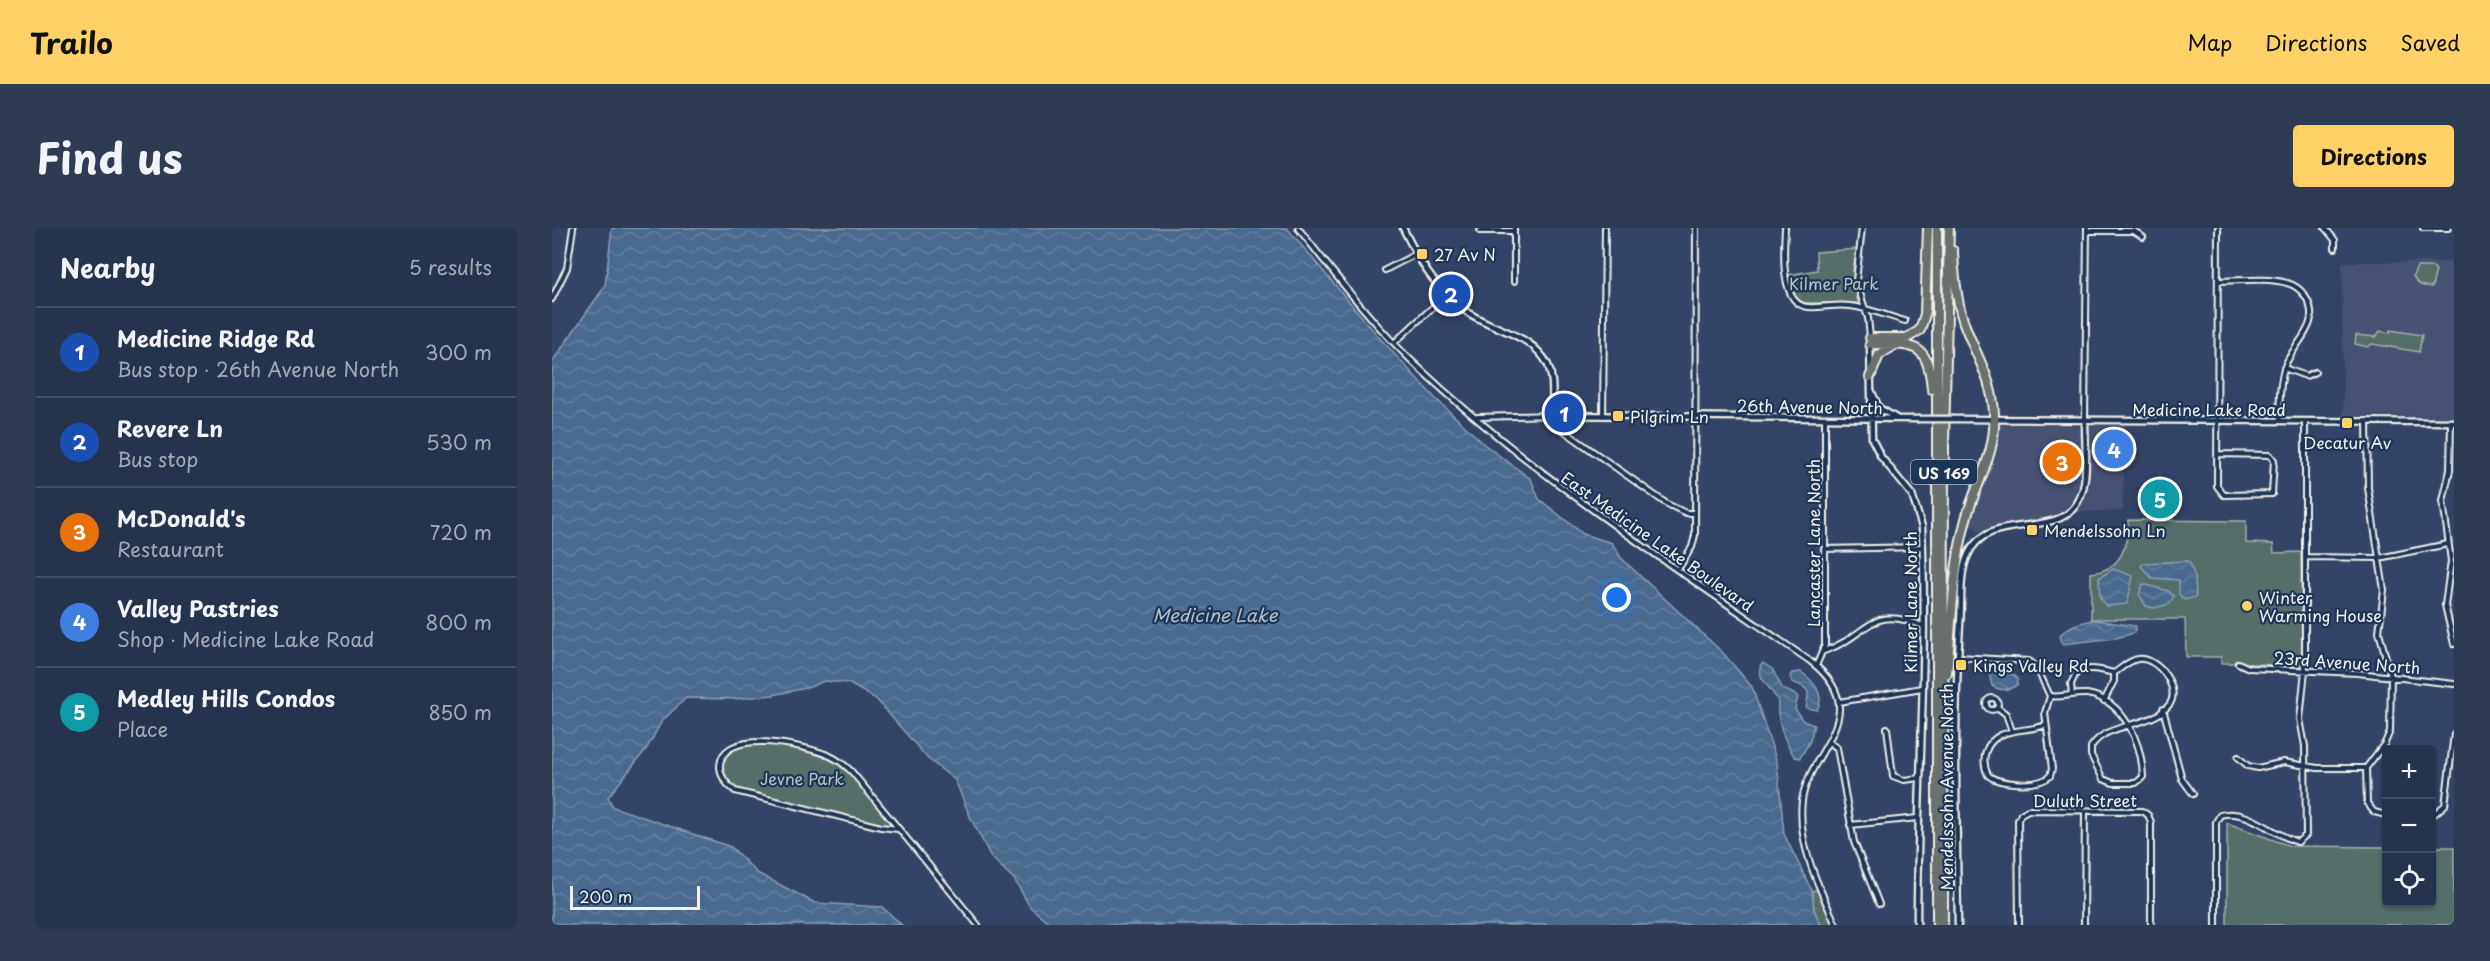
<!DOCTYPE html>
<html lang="en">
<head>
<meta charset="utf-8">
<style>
	:root { --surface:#26334c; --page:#2e3b53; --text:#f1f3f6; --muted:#a4aab5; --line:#424e64; --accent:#ffd166 }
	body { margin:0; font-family:"Playpen Sans",sans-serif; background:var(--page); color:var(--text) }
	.controls { position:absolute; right:18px; bottom:18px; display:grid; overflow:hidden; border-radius:6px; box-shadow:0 2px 4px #0004 }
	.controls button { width:54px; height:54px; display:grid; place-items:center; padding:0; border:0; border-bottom:2px solid var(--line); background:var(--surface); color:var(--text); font:30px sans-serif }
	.scale { position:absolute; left:18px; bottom:15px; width:130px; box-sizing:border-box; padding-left:6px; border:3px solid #f4f1e8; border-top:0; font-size:16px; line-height:21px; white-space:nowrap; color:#f4f1e8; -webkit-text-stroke:4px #1d3557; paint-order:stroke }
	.you { position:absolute; left:1065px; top:370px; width:21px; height:21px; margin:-15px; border:4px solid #fff; border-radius:50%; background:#1a73e8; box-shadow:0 0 0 9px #1a73e833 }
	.badge { display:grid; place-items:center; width:39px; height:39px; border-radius:50%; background:var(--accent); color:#fff; font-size:20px; font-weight:700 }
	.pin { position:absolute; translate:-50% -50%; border:3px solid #fff; box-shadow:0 2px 6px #0006 }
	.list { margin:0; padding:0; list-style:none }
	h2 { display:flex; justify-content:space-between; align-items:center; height:78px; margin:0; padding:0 24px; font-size:26px }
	h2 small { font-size:20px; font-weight:400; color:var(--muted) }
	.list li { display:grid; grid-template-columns:39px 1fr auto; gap:18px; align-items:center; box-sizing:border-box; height:90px; padding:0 24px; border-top:2px solid var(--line) }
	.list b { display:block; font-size:22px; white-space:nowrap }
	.list p { margin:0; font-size:20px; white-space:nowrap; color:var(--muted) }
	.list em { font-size:20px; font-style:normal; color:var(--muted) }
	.icon { flex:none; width:33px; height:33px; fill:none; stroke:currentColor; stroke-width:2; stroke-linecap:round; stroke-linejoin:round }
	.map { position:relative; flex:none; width:1902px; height:697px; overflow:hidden; border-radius:6px }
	header { display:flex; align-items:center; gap:36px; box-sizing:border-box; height:84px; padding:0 30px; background:var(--accent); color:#111 }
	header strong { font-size:28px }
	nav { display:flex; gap:33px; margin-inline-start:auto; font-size:21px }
	.intro { display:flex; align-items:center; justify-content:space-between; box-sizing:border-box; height:144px; padding:0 36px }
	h1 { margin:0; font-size:42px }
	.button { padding:15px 27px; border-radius:6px; background:var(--accent); color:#111; font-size:21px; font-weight:700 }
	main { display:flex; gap:36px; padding:0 36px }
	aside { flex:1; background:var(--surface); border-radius:6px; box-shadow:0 2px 4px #0004 }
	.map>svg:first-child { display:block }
	.built { fill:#465172 }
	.green { fill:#576e6b; stroke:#a6b0aa; stroke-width:1.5 }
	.water { fill:url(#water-waves); stroke:#8d9fb2; stroke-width:1.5 }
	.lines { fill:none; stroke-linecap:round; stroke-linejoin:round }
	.minor-casing { stroke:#f4f1e8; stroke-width:8 }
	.tertiary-casing { stroke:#f4f1e8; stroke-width:9 }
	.motorway-casing { stroke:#f4f1e8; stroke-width:12 }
	.minor { stroke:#1d3557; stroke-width:4 }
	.tertiary { stroke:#1d3557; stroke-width:4.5 }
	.motorway { stroke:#6a706d; stroke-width:8 }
	.tertiary-bridge-casing { stroke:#f4f1e8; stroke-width:9; stroke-linecap:butt }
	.tertiary-bridge { stroke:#1d3557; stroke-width:4.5 }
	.poi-dot { fill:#ffd166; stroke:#1d3557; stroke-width:2 }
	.labels { text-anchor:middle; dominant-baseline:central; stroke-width:4.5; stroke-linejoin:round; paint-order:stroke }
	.shield { fill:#1d3557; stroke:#b4b9bc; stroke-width:1.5 }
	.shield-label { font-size:15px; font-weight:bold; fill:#f4f1e8 }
	.poi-label { font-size:16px; fill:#f4f1e8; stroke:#1d3557; text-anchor:start }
	.park-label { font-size:16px; fill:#bdc3bc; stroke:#1d3557 }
	.street-label { font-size:16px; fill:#f4f1e8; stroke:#1d3557 }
	.water-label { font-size:18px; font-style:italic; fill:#b8c1c8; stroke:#1d3557 }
</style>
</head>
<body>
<header>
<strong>Trailo</strong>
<nav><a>Map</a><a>Directions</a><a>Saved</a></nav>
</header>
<div class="intro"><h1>Find us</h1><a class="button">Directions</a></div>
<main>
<aside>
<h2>Nearby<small>5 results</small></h2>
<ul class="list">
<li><span class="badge" style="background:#1a4fb4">1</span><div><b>Medicine Ridge Rd</b><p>Bus stop · 26th Avenue North</p></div><em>300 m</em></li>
<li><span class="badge" style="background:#1a4fb4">2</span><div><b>Revere Ln</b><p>Bus stop</p></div><em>530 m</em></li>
<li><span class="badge" style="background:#e8710a">3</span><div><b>McDonald's</b><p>Restaurant</p></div><em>720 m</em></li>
<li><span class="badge" style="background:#3f7fe0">4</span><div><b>Valley Pastries</b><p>Shop · Medicine Lake Road</p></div><em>800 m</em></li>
<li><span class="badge" style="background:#0f9aa8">5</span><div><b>Medley Hills Condos</b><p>Place</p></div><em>850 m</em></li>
</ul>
</aside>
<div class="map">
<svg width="1902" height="697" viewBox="0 0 1902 697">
	<defs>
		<pattern id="water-waves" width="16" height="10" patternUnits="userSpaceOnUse" patternTransform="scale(1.5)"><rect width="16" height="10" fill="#48698e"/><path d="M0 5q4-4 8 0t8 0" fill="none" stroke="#637f9e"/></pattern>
	</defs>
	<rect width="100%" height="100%" fill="#346"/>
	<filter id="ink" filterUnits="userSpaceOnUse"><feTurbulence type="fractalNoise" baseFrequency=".0167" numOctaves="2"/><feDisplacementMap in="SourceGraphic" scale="12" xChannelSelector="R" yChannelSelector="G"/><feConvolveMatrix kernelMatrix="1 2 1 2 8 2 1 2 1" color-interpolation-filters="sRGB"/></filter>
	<g filter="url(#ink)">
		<path class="built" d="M1790 34H1902V189L1791 188Z
			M1450 196 1525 198 1529 202V258L1523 274 1514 284 1501 291 1489 295 1457 294 1429 305 1417 296 1425 268 1439 236 1445 199Z
			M1573 196 1571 283 1523 284 1535 256 1537 199 1542 197Z"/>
		<path class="green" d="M1305 21 1301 42 1306 75H1250L1242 68 1235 47 1265 42 1264 24Z
			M1865 39H1881L1884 42 1880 59C1872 59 1864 57 1861 48Z
			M1838 102 1870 107 1867 124 1820 116 1816 119 1803 116 1804 107 1824 109 1828 103 1838 105Z
			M1576 292 1694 293V315L1721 316 1722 325 1749 324 1750 434 1747 438C1720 437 1694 435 1669 435V429H1634L1633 391H1539V345C1570 342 1576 318 1576 292Z
			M216 515 267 524 292 536 346 601 183 563 169 547 170 530 186 516Z
			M1675 595 1738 618 1834 619V674H1880V619H1902V697H1675Z
			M1266 661 1282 697H1269L1262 682 1260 663Z"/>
		<path class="water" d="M60 0H735L826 108 882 169 933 217 979 251 987 271 1031 306 1060 315 1069 330 1171 425 1200 459 1225 534 1232 606 1260 663 1262 682 1269 697H500L478 679 462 651 439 629 419 591 403 552 376 531 324 471 296 455 272 453 258 459 221 467 181 471 134 470 110 493 95 520 56 569 61 579 179 619 205 645 263 675 330 679 350 697H0V134L53 58Z
			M1635 333 1638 335 1643 350 1644 369 1632 372 1627 366V352L1600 350 1589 338 1592 335Z
			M1561 341 1581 348 1575 376 1554 378 1548 369 1547 350Z
			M1591 356 1616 363 1622 368 1617 376 1602 380 1594 378 1587 366Z
			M1543 392 1584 398 1582 405 1564 410 1510 416 1508 407C1518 397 1528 394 1543 392Z
			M1211 435 1220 441 1231 461 1246 468 1243 481 1251 493 1262 497 1258 513 1248 530 1243 529C1232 514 1224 490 1226 472L1209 449 1208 438Z
			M1443 443 1462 447 1466 451 1465 457C1457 463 1449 463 1440 458L1437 445Z
			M1249 444C1261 452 1274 467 1265 482L1254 480C1257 463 1260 461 1240 454L1238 448 1240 445Z"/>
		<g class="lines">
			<g class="minor-casing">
				<path id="minor" d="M746 0C784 47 821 97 865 138 985 251 1123 340 1258 433 1325 485 1256 522 1250 573 1245 616 1267 659 1284 697
					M962 0V53
					M1233 0C1232 20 1227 77 1256 79 1270 80 1284 76 1298 78 1316 80 1335 88 1353 93
					M1310 0 1304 53 1316 90 1318 109
					M1773 0 1783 12V20
					M1871 0H1896
					M928 3H962
					M1535 3H1582L1591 9
					M833 42 864 26
					M1666 53C1688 53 1714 49 1735 55 1743 57 1749 62 1753 68 1772 96 1742 114 1733 138 1727 156 1727 175 1728 193
					M0 71 15 40 21 0
					M842 115 894 67
					M1732 140 1754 148 1763 144
					M1051 188 1053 0
					M925 189 1001 187 1008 200 1115 276 1134 285H1142
					M1533 192 1535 0
					M1815 193 1816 260 1832 362 1827 404 1839 448 1838 503 1833 515 1814 540 1815 575 1822 584 1834 587
					M1899 194 1898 242 1891 273 1899 333 1893 377 1902 416
					M1666 226 1718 227 1722 232 1720 266 1672 267 1665 258 1666 0
					M1272 321 1370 319
					M1754 329 1827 330 1896 316
					M1126 341 1140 319 1143 307 1144 0
					M1272 423C1318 408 1316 375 1371 398
					M1406 429 1477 433 1484 438 1498 468C1510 470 1522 465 1535 466 1572 472 1590 515 1591 549L1584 555H1561L1551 551 1539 527V519C1555 493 1598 501 1617 477 1630 461 1605 428 1586 431 1577 432 1570 440 1562 445
					M1686 435 1697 440 1806 445 1902 456
					M1264 438 1273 417V190
					M1520 467 1519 456 1524 445C1536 438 1550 442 1562 445V453L1552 473
					M1434 476a6 6 0 1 1 12 0a6 6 0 1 1-12 0Z
					M1287 474 1370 460
					M1445 479 1454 486 1460 503
					M1611 481 1630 551 1641 566
					M1494 497C1473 505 1443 498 1434 523 1431 532 1432 539 1436 547 1447 557 1487 559 1498 548L1500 541 1493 485 1498 468
					M1335 500 1341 548 1352 552 1368 550
					M1277 514 1285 520 1302 614 1327 676
					M1686 529 1696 538 1706 540 1732 534 1765 540H1814
					M1880 588 1893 577 1902 506
					M1298 597 1366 590
					M346 601 329 599 183 563C175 557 169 550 168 540 167 497 256 518 278 528 287 532 293 537 300 544L426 697
					M1467 697 1466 592 1469 586 1476 582 1590 583 1596 587 1599 594V697
					M1532 697 1533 583
					M1664 697V594L1668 587C1696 579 1722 608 1746 614L1754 607 1753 518 1748 491 1753 442V193"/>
			</g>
			<g class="tertiary-casing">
				<path id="tertiary" d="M851 0C867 33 884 63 915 84 941 102 981 106 996 137 1003 153 999 171 1001 187L1365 191
					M1318 115 1320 211 1329 229 1360 267 1370 299C1376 432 1365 565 1365 697
					M1319 162 1327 180 1344 190
					M1401 191 1902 194
					M1406 697C1405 597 1401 496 1408 396 1410 375 1407 348 1415 329 1437 275 1516 321 1531 261 1536 240 1533 214 1533 192"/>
			</g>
			<g class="motorway-casing">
				<path id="motorway" d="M1318 110H1355L1368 102 1373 86 1376 0
					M1318 116C1361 117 1376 112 1380 161
					M1318 149 1327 127 1343 117
					M1395 445C1400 395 1400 345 1413 295 1422 258 1445 226 1442 186 1441 152 1423 126 1412 95 1404 72 1402 48 1401 23
					M1385 697V0
					M1391 697 1392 214 1397 0"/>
			</g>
			<use href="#minor" class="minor"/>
			<use href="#tertiary" class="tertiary"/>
			<use href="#motorway" class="motorway"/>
			<g class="tertiary-bridge-casing">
				<path id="tertiary-bridge" d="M1365 191H1401"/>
			</g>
			<use href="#tertiary-bridge" class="tertiary-bridge"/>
		</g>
	</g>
	<g class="poi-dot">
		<rect x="864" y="20" width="12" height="12" rx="3"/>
		<rect x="1060" y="182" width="12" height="12" rx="3"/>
		<rect x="1789" y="189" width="12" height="12" rx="3"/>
		<rect x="1474" y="296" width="12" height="12" rx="3"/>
		<circle cx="1695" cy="378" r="6"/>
		<rect x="1403" y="431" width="12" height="12" rx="3"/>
	</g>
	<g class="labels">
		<rect class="shield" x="1359" y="232" width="66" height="24" rx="4.5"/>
		<g class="shield-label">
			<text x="1392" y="244">US 169</text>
		</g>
		<g class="poi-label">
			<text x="882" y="26">27 Av N</text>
			<text x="1078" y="188">Pilgrim Ln</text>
			<text x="1795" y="214" text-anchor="middle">Decatur Av</text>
			<text x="1492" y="302">Mendelssohn Ln</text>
			<text x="1707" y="369">Winter<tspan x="1707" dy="18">Warming House</tspan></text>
			<text x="1421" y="437">Kings Valley Rd</text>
		</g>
		<g class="park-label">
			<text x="1282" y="55">Kilmer Park</text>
			<text x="250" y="550">Jevne Park</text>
		</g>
		<g class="street-label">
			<text transform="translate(1258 178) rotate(1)">26th Avenue North</text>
			<text x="1657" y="181">Medicine Lake Road</text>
			<text transform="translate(1106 313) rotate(35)">East Medicine Lake Boulevard</text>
			<text transform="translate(1261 315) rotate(-90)">Lancaster Lane North</text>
			<text transform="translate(1358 374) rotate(-90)">Kilmer Lane North</text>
			<text transform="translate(1795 434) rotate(4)">23rd Avenue North</text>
			<text transform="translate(1394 559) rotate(-90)">Mendelssohn Avenue North</text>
			<text x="1533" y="572">Duluth Street</text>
		</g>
		<g class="water-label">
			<text x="663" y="386">Medicine Lake</text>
		</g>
	</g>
</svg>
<div class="controls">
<button>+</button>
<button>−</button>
<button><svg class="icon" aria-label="locate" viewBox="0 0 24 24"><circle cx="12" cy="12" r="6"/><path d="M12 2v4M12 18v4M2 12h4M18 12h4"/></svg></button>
</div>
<div class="scale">200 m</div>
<div class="you"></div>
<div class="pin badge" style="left:1012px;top:185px;background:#1a4fb4">1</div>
<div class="pin badge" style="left:899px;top:66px;background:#1a4fb4">2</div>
<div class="pin badge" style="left:1510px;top:234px;background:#e8710a">3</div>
<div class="pin badge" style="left:1562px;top:221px;background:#3f7fe0">4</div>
<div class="pin badge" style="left:1608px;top:271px;background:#0f9aa8">5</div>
</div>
</main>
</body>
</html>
